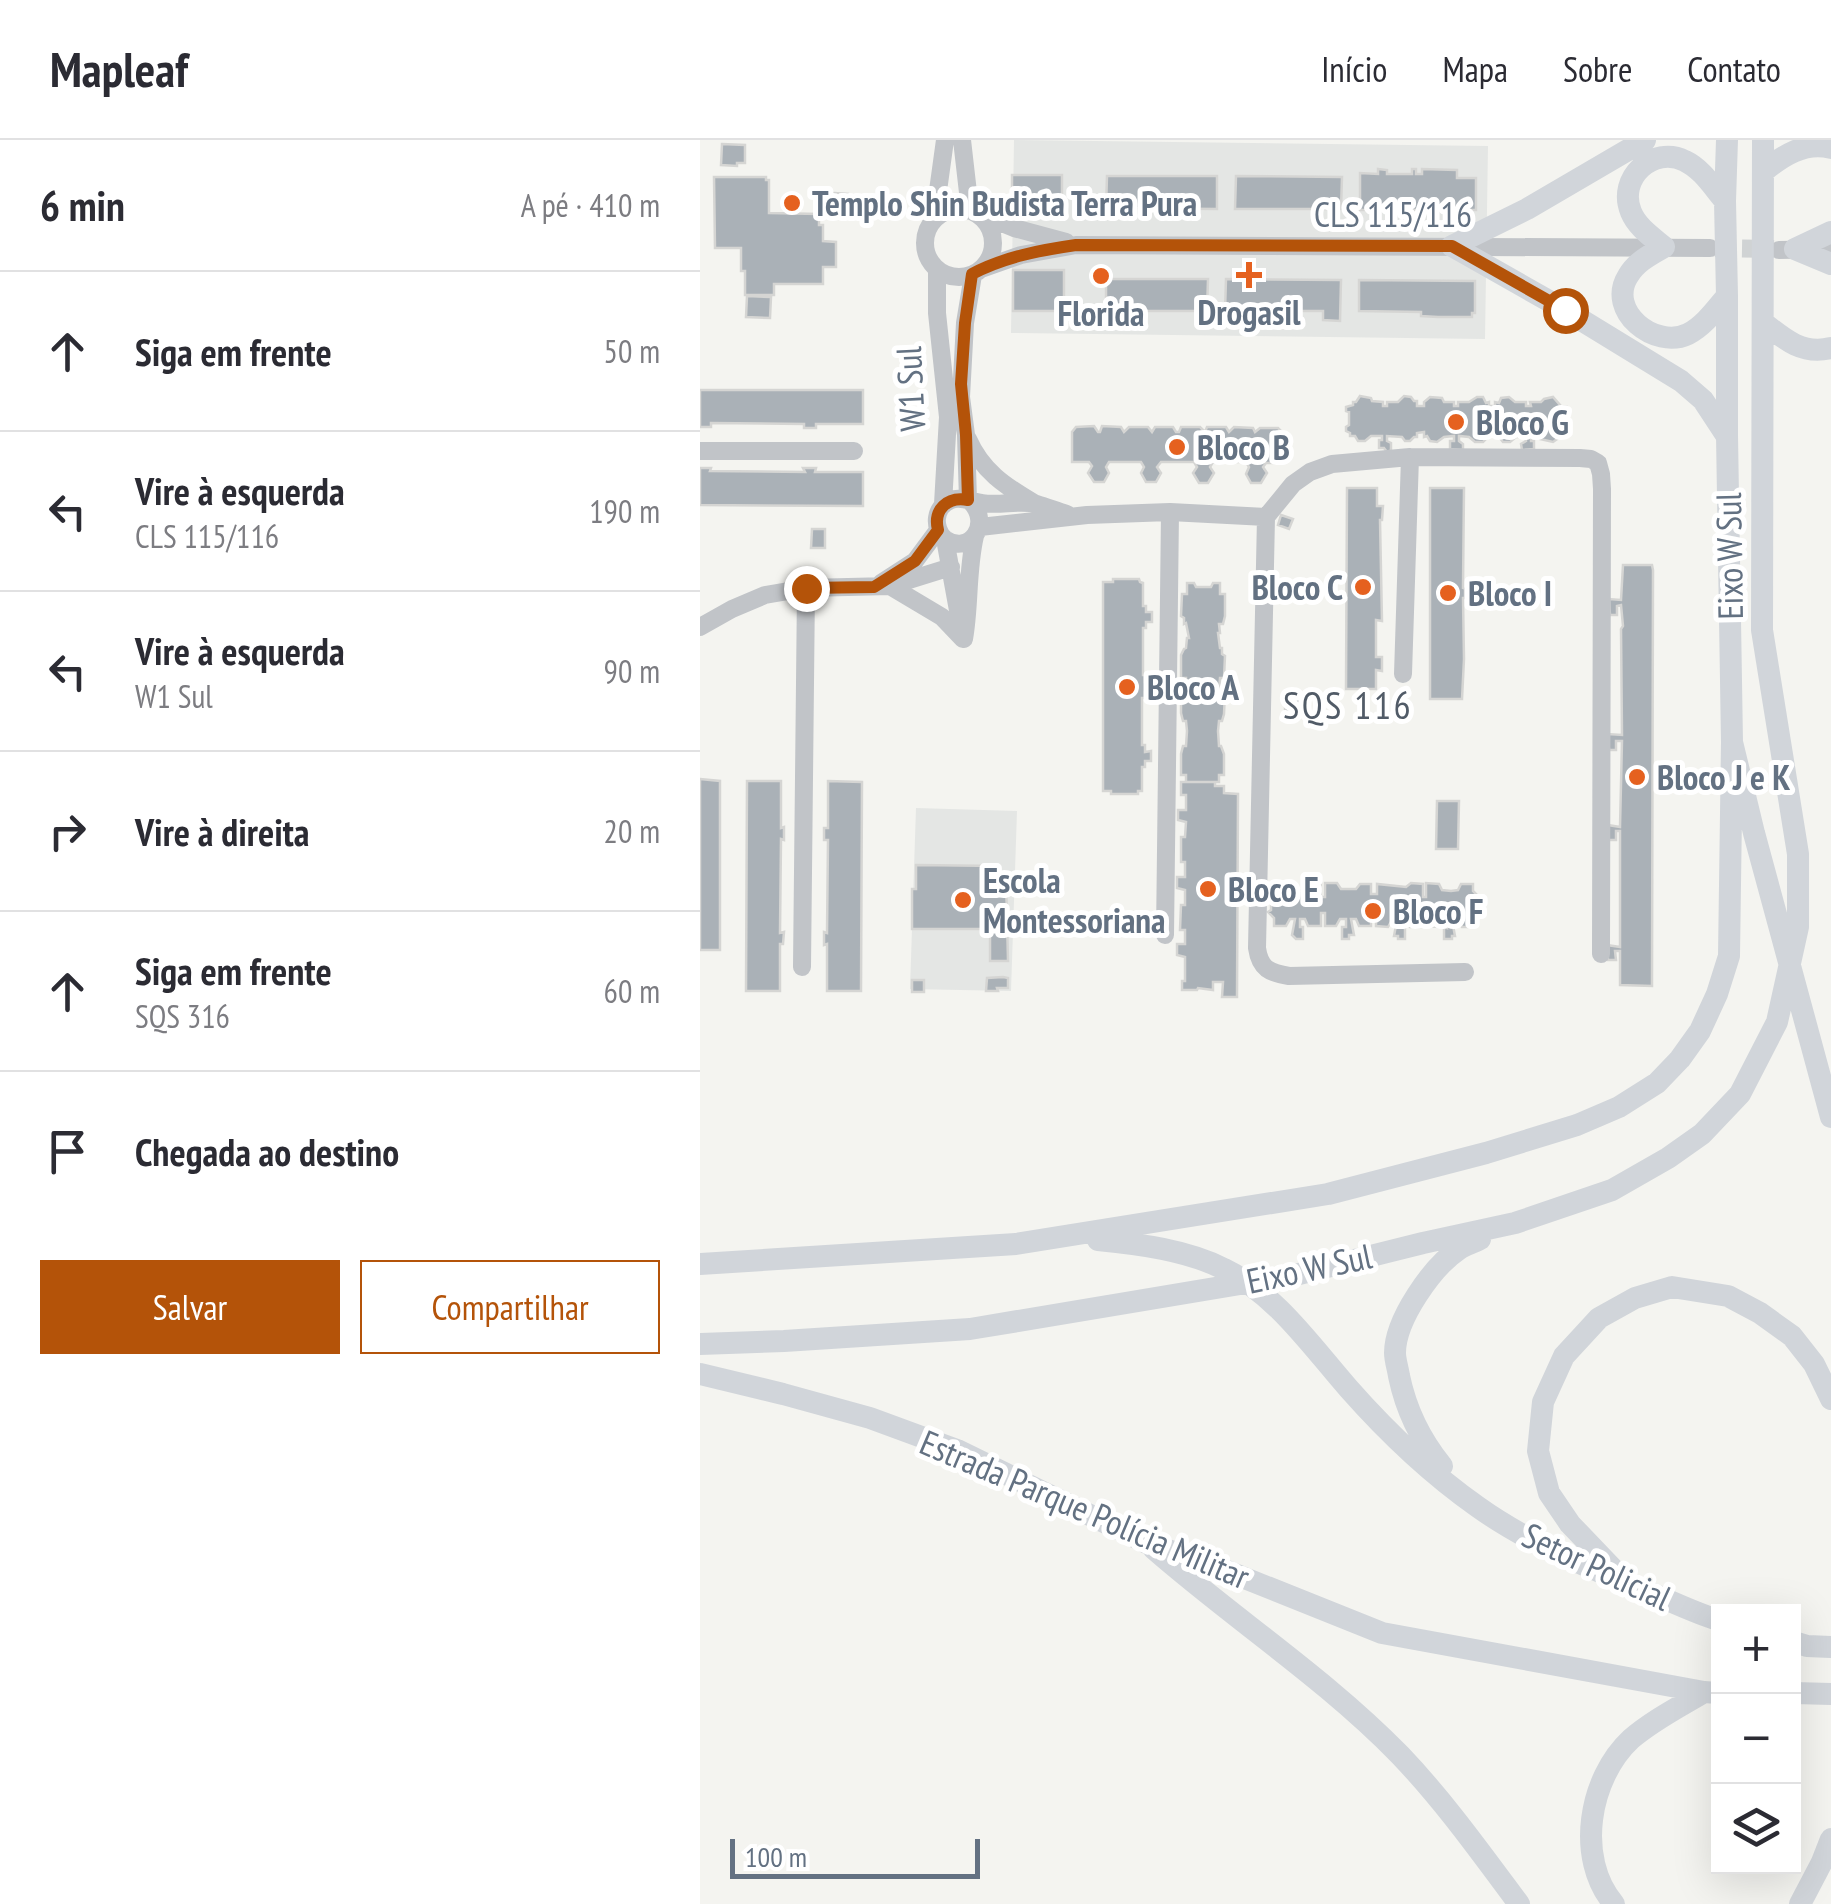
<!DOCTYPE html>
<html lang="pt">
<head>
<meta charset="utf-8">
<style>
	:root { --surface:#fff; --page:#f2f2f3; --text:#2b2b33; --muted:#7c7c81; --line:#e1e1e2; --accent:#b45309 }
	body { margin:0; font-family:"PT Sans Narrow",sans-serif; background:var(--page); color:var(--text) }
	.controls { position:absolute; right:30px; bottom:30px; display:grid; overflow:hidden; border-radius:0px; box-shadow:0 10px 40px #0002 }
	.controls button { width:90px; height:90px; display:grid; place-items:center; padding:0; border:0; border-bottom:2px solid var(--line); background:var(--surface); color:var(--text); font:50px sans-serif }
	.scale { position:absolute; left:30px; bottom:25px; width:250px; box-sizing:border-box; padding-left:10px; border:5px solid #637182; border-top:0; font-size:28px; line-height:35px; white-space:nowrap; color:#637182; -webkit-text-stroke:8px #fff; paint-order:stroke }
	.stop { position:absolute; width:30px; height:30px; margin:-22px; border:8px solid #b45309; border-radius:50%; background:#fff }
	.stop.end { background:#b45309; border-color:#fff; box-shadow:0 2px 10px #0008 }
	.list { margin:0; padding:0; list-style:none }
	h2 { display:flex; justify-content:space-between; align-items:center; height:130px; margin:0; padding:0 40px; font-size:42px }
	h2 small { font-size:32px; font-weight:400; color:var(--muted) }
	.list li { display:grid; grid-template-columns:65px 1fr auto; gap:30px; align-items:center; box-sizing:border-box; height:160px; padding:0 40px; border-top:2px solid var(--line) }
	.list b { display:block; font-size:38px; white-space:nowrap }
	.list p { margin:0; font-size:32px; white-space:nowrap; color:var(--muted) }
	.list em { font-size:32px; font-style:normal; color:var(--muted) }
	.actions { display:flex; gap:20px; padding:30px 40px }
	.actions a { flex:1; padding:22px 0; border:2px solid var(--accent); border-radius:0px; text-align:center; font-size:35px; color:var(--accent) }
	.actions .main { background:var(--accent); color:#fff }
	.icon { flex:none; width:55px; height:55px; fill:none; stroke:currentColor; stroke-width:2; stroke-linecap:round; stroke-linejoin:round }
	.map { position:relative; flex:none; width:1131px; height:1764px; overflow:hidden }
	header { display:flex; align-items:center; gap:60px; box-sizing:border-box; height:140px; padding:0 50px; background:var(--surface); border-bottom:2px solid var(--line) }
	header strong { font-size:48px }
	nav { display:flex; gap:55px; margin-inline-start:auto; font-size:35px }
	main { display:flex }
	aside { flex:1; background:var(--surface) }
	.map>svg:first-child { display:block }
	.built { fill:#e4e6e4 }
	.building { fill:#aab1b7; stroke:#d5d5d3; stroke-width:2.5 }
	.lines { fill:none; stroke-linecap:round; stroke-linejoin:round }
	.minor-tunnel { stroke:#d0d3d4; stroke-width:18; stroke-dasharray:18 9; stroke-linecap:butt }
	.minor { stroke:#c1c4c8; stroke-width:18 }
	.major { stroke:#d1d5da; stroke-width:22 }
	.route { stroke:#b45309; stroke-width:12 }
	.poi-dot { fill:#e5611f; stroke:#fff; stroke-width:4 }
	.labels { text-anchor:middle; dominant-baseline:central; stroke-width:10; stroke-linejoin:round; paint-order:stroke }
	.poi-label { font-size:35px; font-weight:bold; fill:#637182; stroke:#fff; text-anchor:start }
	.street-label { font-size:35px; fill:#637182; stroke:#fff }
	.neighbourhood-label { font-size:38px; letter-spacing:2.5px; fill:#515b67; stroke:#fff }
</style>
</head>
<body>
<header>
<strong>Mapleaf</strong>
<nav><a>Início</a><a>Mapa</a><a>Sobre</a><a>Contato</a></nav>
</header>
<main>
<aside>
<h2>6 min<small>A pé · 410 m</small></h2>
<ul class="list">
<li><svg class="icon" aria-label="ahead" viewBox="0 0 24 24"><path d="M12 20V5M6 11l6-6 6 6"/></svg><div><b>Siga em frente</b></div><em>50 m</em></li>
<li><svg class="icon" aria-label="left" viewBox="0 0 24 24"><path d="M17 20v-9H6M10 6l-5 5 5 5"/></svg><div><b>Vire à esquerda</b><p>CLS 115/116</p></div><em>190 m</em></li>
<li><svg class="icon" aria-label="left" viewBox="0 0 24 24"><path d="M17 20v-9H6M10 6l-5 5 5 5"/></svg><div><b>Vire à esquerda</b><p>W1 Sul</p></div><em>90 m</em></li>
<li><svg class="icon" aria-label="right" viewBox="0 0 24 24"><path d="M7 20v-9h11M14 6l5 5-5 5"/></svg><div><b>Vire à direita</b></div><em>20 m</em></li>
<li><svg class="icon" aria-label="ahead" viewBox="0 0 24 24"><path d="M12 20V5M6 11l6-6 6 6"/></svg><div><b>Siga em frente</b><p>SQS 316</p></div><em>60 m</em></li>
<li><svg class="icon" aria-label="arrive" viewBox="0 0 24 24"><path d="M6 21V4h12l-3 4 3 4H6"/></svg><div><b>Chegada ao destino</b></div></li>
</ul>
<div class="actions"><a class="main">Salvar</a><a>Compartilhar</a></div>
</aside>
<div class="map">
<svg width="1131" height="1764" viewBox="0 0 1131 1764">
	<rect width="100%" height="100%" fill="#f4f4f0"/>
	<path class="built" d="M314 0 788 6 785 199 311 193Z
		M216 668 317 671 311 851 210 849Z"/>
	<path class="building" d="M22 4 45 5V23H37V26L21 25Z
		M678 29 687 30V34H712V29H716V34H722V29L757 30V38H776V70H660V33L678 34Z
		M312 35H362V75H312Z
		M407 36H517V69L406 68Z
		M536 36 642 37 641 69H535Z
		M14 37H66V40H69V73L119 74V85H123V101L136 102V127H123V144H74V155H45V131H41V108H15Z
		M134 53 148 54V69H133Z
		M313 130H364V171H313Z
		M406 139H508L507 171H406Z
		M526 139 641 140 640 181 623 180V171H579V179L570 178V171H525Z
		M659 140 775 141V173H772V177H738L721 176V172L659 171Z
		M47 156 71 157 70 178 46 177Z
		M0 250H163V284H116V288H104V284L11 283V287H0Z
		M660 256 671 258 672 261 683 262V266H687V262H698L704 256 711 257 714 261H717V266H724V262L730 257 742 258 744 262H754V266H758V262H769L777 257H783L786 263 789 262V266H795V262L799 263 801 258 809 257 815 262H826V266H831L830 262H841L844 259 853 257 861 266 867 267 864 286 868 290 865 293H860V297L853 302 840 299V297L831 296V301H834V309L822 310 821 304 826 301 825 297H816L810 302H803L799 297H796V293L792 292H788V297L783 302H775L769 297 759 296V301L763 304V310L750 309V301H754V296L744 297 737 302 730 301 727 296 724 297V292L717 293V297H714L710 301H705L702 297 687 296V301L691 303V310L687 312 684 308H679V300H682V296H671L665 301H658L655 296H650V293L646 291V287L649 285V272L646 271V267L653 265V262H656Z
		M394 286 398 292H400L402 286 421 287 424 292 429 287H448L452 292 455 287H473L476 292H479L481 287H500L505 292 507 287H526L529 292 534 287 553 288 555 292 560 288H578L583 293V323H566L563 327 567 333 561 343H551L546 334 549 327 546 322H513L510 327 514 333 508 343H499L493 333 497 327 494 322H461L457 327 461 333 456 342H446L441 333 444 327 441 322H409L406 327 409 333 404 342H394L388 333 392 326 389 322H372V292L376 287Z
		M0 328H11L10 331 105 332 103 328H116L115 332H163V366L0 365Z
		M647 348H677V366H683L682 380H680L682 481 676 480V517H682V531L676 530V549H646Z
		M730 348H764L763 448 765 449V458H763L764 519 762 559H730Z
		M581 375 593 379 589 389 578 385Z
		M112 389H125V408H111Z
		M923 425H952L953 430 952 846 920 845V811H915L916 820H908L907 805 920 807V691H916V700H908V685L920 687 922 601H916V610H909L908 594 922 595 921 489 923 486 921 465 917 466V475H910L909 459 921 460Z
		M413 439H439L440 442 443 443V466H446V472H452V482H446V488H443V535H445V542H451V552H445V558H442V605H445V612L451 611V621H445V627H442V651H438V654H411V651H403V442H413Z
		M487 443H494L496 447H511L513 443H520V454H525V476L523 484H519L520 493H518L520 508H522V514L525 516 524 538H520L519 551 525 552 524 574 522 581H519L518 591 519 606H521L524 614V635H519V642H486V635H481V614L483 606H486L487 591 486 581H483L481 573V552H486V538H481V515L484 509 486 508 487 498H489L486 483 484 484V478L481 476 482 454H487Z
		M585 557H599V578H585Z
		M0 639 20 641V810H0Z
		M47 641H81V688L84 687V700L81 699 80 793 84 792 83 804H80V851H46Z
		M128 641 162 642 161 851H127V804L124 805V792L127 793 128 700H124V688H128Z
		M481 642H515V646H524V653L538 654 537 857H522L523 842H513V850L498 848 497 850H482V841H485V817L477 815V804H485V790H480L481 765H485V750L477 748V737H485V722H481V697H485L486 682 478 680V670H486V655H481Z
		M737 661H759L758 709H736Z
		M216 725 298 726V737H306L308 821H290V789H212V749H216Z
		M574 743H587L590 750 599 751 605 750 609 743H621V757H625V743H637L641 749H656L660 744H671V754H677V744L706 747 711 743 723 744V757H726V743L739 744 742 750 751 751 758 750 761 744H773V751L779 757 776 760V770L779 774 773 779V787H762L758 780H752L755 796H752V799H744V787L747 788V780H742L739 787 726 786 727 773H723L722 787H710L707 780H701L702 787H705V799H698V796H694L697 780H692L688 787 676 786V775H671V786H659L656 779H651L654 795H649V799H642V787H646V779H640L636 786H625V773H621V786H608L605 779H600V787H603V799H596L592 795 595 779H590L586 786H574V778L568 772 571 770V759L568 756 574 750Z
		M303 837 308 838V848H297L298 851H286L287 838Z
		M212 840H224V852H212Z"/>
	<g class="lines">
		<path class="minor-tunnel" d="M1015 108 1074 109"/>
		<path class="minor" d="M262 0 270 70
			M225 103a34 34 0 1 1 68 0a34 34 0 1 1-68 0Z
			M282 75 314 88 366 102
			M234 80 245 0
			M1079 110 1131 109
			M237 129V173L248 277 243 364
			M281 129 321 115 376 105 1010 108
			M268 299C282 331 305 346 334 363
			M0 311H154
			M268 360 266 295 261 257 265 183 273 135
			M270 361C293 384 269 416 245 399 239 394 236 385 237 378 238 370 243 363 251 360 261 356 271 362 282 363 299 366 319 360 337 364 347 367 357 371 367 374
			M566 377 593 344 610 332 632 324 710 317 880 318 891 319 898 323 901 334 902 349 901 814
			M566 377 557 808C560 829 570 833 589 836L765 832
			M280 387 387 375 470 372 566 377
			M245 399 261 487
			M181 443 215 421 238 390
			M190 446 242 477 263 499
			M0 487 32 469 65 455 106 448 190 446 251 427
			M264 499C270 465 267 430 275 396
			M703 534 710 317
			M465 795 470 372
			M102 827 106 448"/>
		<path class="major" d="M1027 0 1025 61 1027 156V295L1032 602 1054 693 1131 977
			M1063 32C1082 16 1105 1 1131 8
			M1025 61C1013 47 1002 29 985 21 953 5 917 38 931 72 937 87 952 97 964 107 950 115 936 122 928 136 906 171 955 210 988 194 1004 186 1016 169 1027 156
			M752 106 865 170 981 241 1003 260 1026 295
			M752 106 827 69 945 0
			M1095 109 1131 92
			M1095 109 1131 124
			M1064 183C1085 200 1103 215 1131 208
			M398 1100C439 1104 487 1110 524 1129 576 1154 612 1207 649 1249 687 1292 731 1334 778 1367 827 1402 885 1426 941 1449 967 1459 992 1472 1018 1480
			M0 1124 316 1104 628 1054 786 1013 877 985 919 967 957 943 980 919 1000 891 1017 854 1029 816 1032 602
			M0 1204 84 1201 270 1189 599 1134 723 1103 815 1083 912 1050 968 1018 1002 994 1040 954 1077 882 1098 787V714L1062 490 1063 0
			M0 1234 83 1254 170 1278 257 1310 447 1403 512 1425 682 1493 1004 1552 1018 1553
			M742 1326C720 1299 706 1270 699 1236 698 1229 695 1220 695 1213 695 1180 732 1127 759 1109 765 1105 773 1103 780 1099
			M454 1409C534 1479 625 1538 700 1615 744 1661 781 1713 819 1764
			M917 1433 870 1384 849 1353 838 1311 843 1262 864 1216 899 1178 935 1158 972 1147 1028 1156 1060 1173 1092 1196 1114 1224 1131 1259
			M1094 1502 1107 1506 1131 1507
			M1094 1553 1131 1554
			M914 1764C875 1718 889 1638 931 1599 953 1580 979 1567 1004 1552
			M1100 1764 1122 1722 1131 1699"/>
	</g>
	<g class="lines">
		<path class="route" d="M106 448 174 447 215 421 238 390C233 370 247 356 268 360L266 295 261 244 265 183 272 134C304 117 341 110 376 105L752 106 865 170"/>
	</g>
	<g class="poi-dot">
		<circle cx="92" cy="63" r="10"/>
		<path d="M544 120h10v10h10v10h-10v10h-10v-10h-10v-10h10z"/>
		<circle cx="401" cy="136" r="10"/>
		<circle cx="756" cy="282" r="10"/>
		<circle cx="477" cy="307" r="10"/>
		<circle cx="663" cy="447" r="10"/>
		<circle cx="748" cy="453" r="10"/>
		<circle cx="427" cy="547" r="10"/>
		<circle cx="937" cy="637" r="10"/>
		<circle cx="508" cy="749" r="10"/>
		<circle cx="263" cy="760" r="10"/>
		<circle cx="673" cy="771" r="10"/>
	</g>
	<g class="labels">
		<g class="poi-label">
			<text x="112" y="63">Templo Shin Budista Terra Pura</text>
			<text x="549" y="172" text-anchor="middle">Drogasil</text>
			<text x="401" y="173" text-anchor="middle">Florida</text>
			<text x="776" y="282">Bloco G</text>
			<text x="497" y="307">Bloco B</text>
			<text x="643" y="447" text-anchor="end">Bloco C</text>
			<text x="768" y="453">Bloco I</text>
			<text x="447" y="547">Bloco A</text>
			<text x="957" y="637">Bloco J e K</text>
			<text x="283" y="740">Escola<tspan x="283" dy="40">Montessoriana</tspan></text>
			<text x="528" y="749">Bloco E</text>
			<text x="693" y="771">Bloco F</text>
		</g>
		<g class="street-label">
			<text x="693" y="74">CLS 115/116</text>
			<text transform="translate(210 249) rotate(-93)">W1 Sul</text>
			<text transform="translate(1029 416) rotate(-91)">Eixo W Sul</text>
			<text transform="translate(609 1128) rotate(-12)">Eixo W Sul</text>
			<text transform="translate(385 1369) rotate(23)">Estrada Parque Polícia Militar</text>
			<text transform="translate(897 1426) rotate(25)">Setor Policial</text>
		</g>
		<g class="neighbourhood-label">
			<text x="648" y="564">SQS 116</text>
		</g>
	</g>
</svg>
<div class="controls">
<button>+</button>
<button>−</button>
<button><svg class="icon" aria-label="layers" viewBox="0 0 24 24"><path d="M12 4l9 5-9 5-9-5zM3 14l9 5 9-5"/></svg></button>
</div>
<div class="scale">100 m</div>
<div class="stop" style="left:865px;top:170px"></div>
<div class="stop end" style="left:106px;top:448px"></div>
</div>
</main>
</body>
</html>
